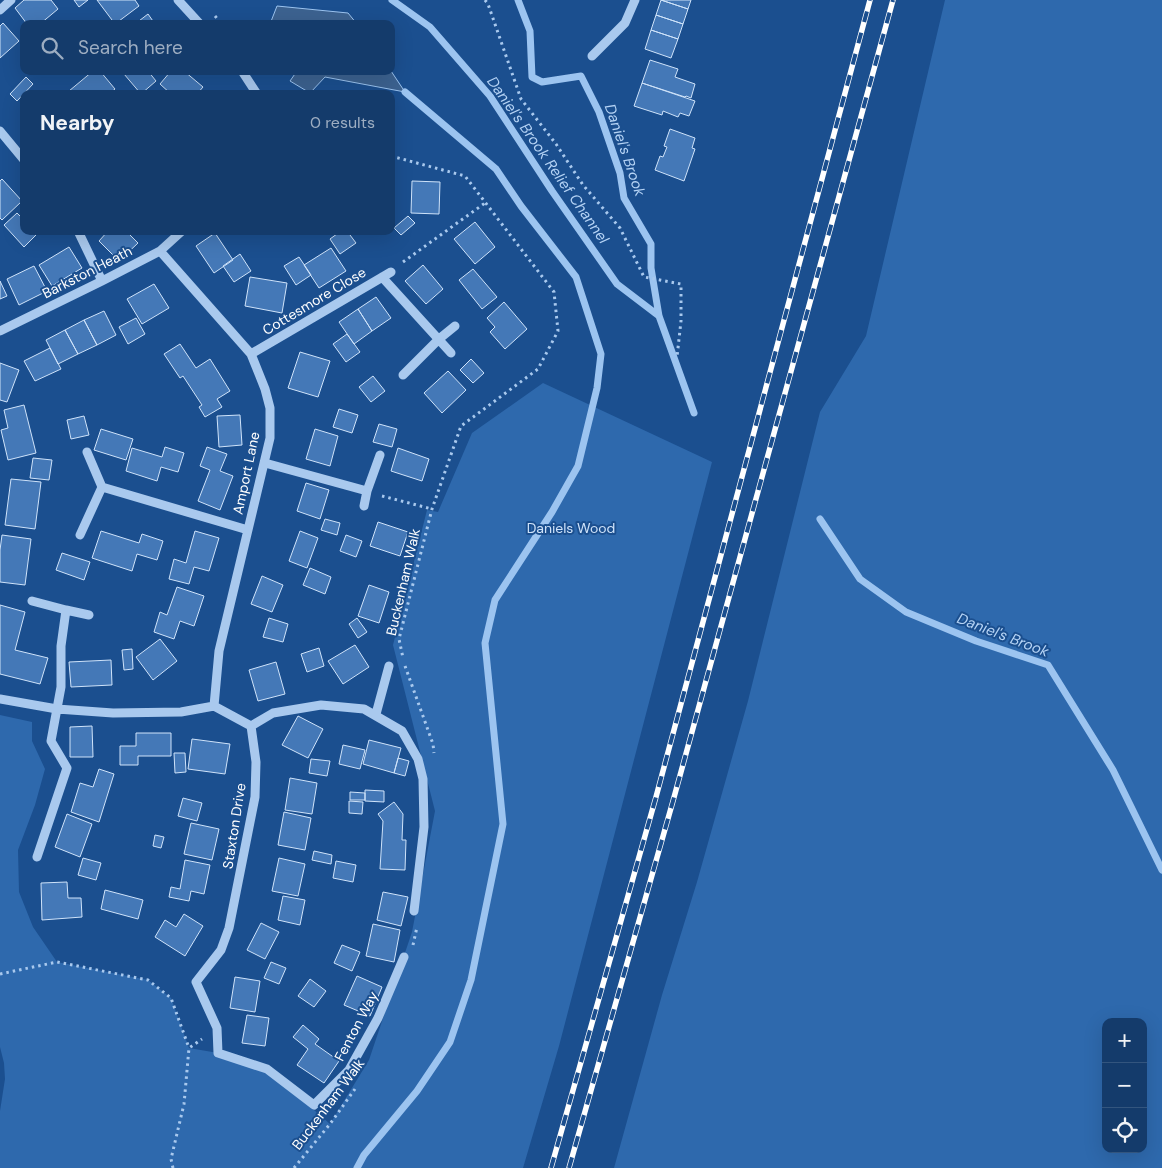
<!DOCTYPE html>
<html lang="en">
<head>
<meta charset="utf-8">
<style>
	:root { --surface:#143b6b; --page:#1d4271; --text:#f1f3f6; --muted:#9dadc1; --line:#33557e }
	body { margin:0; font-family:"DM Sans",sans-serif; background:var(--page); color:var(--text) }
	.controls { position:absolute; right:15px; bottom:15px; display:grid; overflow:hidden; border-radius:10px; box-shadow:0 5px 20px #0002 }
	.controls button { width:45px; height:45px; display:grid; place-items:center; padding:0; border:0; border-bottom:1px solid var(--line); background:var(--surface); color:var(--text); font:25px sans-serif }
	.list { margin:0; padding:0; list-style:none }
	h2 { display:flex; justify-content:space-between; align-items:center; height:65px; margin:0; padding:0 20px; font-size:21px }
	h2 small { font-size:16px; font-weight:400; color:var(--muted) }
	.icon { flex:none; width:28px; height:28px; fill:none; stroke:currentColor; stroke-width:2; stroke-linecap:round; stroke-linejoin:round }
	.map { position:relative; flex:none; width:1162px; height:1168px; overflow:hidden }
	.search { position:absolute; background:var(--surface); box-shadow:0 5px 20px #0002; left:20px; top:20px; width:375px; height:55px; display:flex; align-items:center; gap:12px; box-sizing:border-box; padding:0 18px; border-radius:10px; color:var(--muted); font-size:19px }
	.panel { position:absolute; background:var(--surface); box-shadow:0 5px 20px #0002; left:20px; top:90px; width:375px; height:145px; border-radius:10px }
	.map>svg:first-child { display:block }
	.green { fill:#2e69ad; fill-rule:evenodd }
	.water { fill:#3c6290; stroke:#9cc4f0 }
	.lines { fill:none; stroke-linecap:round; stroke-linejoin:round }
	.stream { stroke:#9cc4f0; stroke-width:7 }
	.building { fill:#4478b7; stroke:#cfe3fa }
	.path { stroke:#a9c9ee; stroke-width:3; stroke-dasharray:2.5 4; stroke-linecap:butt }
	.minor { stroke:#a9c9ee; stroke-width:9 }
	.rail-casing { stroke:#fff; stroke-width:5.5 }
	.rail { stroke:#1b4f8f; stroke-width:4; stroke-dasharray:11; stroke-linecap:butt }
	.labels { text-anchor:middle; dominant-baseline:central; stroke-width:4; stroke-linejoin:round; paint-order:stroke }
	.street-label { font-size:14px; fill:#fff; stroke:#1b4f8f }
	.park-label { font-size:14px; fill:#cfe3fa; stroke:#1b4f8f }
	.water-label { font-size:15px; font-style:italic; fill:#b5d3f5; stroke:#1b4f8f }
</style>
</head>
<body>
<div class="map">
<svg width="1162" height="1168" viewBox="0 0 1162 1168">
	<rect width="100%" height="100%" fill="#1b4f8f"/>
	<path class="green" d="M945 0H1162V1168H614L662 995 697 882 748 701 820 412 866 336ZM1106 1022H1143V1149H1106Z
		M543 383 712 462 559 1046 523 1168H0V1111L5 1079 4 1063 0 1047V715L32 722V741L45 769 35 805 18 850 19 892 33 927 57 962 148 980 171 998 189 1048 218 1053 267 1069 330 1124 369 1060 412 932 435 811 393 645 427 510 438 512 472 433Z"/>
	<path class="water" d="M277 6 348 13 357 24H270Z
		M297 71H391L405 92 325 77 310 93 290 81Z"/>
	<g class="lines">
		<path class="stream" d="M392 0 430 27 490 96 552 191 617 284 659 316
			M518 0 530 31 532 77 542 82 581 76 599 112 620 173 624 198 651 244V268L659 316 694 413
			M820 519 860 579 906 612 976 641 1048 665 1113 770 1162 870
			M357 1168 364 1155 417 1091 450 1042 471 980 503 824 485 643 495 600 552 512 578 466 597 388 601 354 576 277 521 206 496 169 405 92"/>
	</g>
	<path class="building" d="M24 0H51L58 9 40 24H27L15 8Z
		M74 0H88L79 7Z
		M97 0H135L139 6 115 24Z
		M661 0H691L688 9Z
		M661 0 688 9 683 24 656 15Z
		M148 14 155 24H135Z
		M656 15 683 24 678 39 651 30Z
		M3 23 19 41 0 58V26Z
		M651 30 678 39 671 58 645 49Z
		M650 60 678 69 675 77 695 84 691 98 686 96 685 97 642 83Z
		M93 71H100L115 89 109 94H71L69 91Z
		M127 71H148L156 81 141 94 124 74Z
		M171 71H184L203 87 197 94H171L160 84Z
		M26 77 33 84 17 101 10 94Z
		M642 83 695 101 689 116 680 113 678 117 663 111 662 115 634 106Z
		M670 129 695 138 692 148 695 149 684 181 655 170 660 156 663 157 667 147 664 146Z
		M2 179 22 201 2 220 0 218V181Z
		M412 181 440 182 439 214 411 213Z
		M17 213 24 220V231H35L37 234 24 247 4 225Z
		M408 216 415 223 401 235 394 228Z
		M475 222 495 247 475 264 454 239Z
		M108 231H126L138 243 119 261 99 241Z
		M341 231H347L356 243 340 254 330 239Z
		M215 233 233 260 214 273 196 246Z
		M69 247 82 268 52 286 39 265Z
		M331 248 346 271 319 288 304 265Z
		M240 254 251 271 234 282 223 266Z
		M299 257 311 275 296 285 284 266Z
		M423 265 443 289 426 304 405 281Z
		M34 266 47 291 19 305 7 279Z
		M473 269 497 297 482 309 459 280Z
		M250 277 287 283 282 313 245 306Z
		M0 281 7 296 0 299Z
		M154 284 169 308 142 324 127 299Z
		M376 297 391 318 372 331 358 309Z
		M504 302 527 329 505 349 490 332 495 327 487 318Z
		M358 309 372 331 354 344 339 322Z
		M104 311 116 335 97 345 84 320Z
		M136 318 145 334 128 344 119 327Z
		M84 320 97 345 78 354 65 330Z
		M65 330 78 354 58 364 46 340Z
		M347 334 360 352 346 362 333 344Z
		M180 344 196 368 210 359 230 391 217 399 222 407 205 417 199 407 202 405 183 376 180 378 164 354Z
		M50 348 61 369 35 381 24 361Z
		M300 352 330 361 318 397 288 388Z
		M471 359 484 373 473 383 460 370Z
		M0 363 19 370 7 402 0 400Z
		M448 371 466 390 442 413 424 393Z
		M373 376 385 391 371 402 359 387Z
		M24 405 36 453 8 460 1 430 8 428 4 410Z
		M339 409 358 415 352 433 333 427Z
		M240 415 242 445 219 447 217 416Z
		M84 416 89 435 71 439 67 420Z
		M379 424 397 429 392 447 373 442Z
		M101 429 133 439 126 460 94 450Z
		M315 429 338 436 330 466 306 459Z
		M165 447 184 453 178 472 161 467 157 481 126 471 132 448 162 457Z
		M207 447 227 454 220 471 233 476 220 510 198 501 210 470 200 466Z
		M398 448 429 459 422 481 391 471Z
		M33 458 52 460 49 480 30 478Z
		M11 479 41 482 35 529 5 525Z
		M306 483 329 490 320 519 297 511Z
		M325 519 340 523 337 535 321 530Z
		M378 522 408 532 400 556 370 546Z
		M101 531 139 543 142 534 163 541 157 560 137 554 132 571 92 558Z
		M195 531 219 538 209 571 194 567 189 584 169 579 174 559 186 563Z
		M300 531 318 538 307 568 289 561Z
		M2 535 31 539 25 585 0 582V550Z
		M346 535 362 541 356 557 340 551Z
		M62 553 90 562 84 580 56 570Z
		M310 568 331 577 325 594 303 585Z
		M262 576 283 585 272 612 251 604Z
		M369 585 389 592 379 623 358 616Z
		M177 587 204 596 194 626 180 621 174 639 154 632 160 612 167 615Z
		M0 605 25 612 15 650 48 658 40 684 0 674Z
		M269 618 288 624 283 642 263 637Z
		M357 618 367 632 358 638 349 624Z
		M160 639 177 661 153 680 136 657Z
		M355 645 369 667 343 684 328 661Z
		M319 648 324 666 307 672 301 654Z
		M132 649 133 669 124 670 122 650Z
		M111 660 112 685 71 687 69 662Z
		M276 662 285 694 258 701 249 670Z
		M298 716 323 729 308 758 282 745Z
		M92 726 93 757H70V727Z
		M136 733H171V756H138V765H120V746H136Z
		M192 739 230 744 225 774 188 769Z
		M369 740 401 748 394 773 363 764Z
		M343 745 365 750 360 769 339 764Z
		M174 753H185L186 772 175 773Z
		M398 758 409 761 405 776 394 773Z
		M311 759 330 761 327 776 309 773Z
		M99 769 114 774 99 822 71 812 80 783 93 787Z
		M290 778 317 783 312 814 285 810Z
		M365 790 384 791V802L365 801Z
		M350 792 365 793V800H350Z
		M183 798 202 803 197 821 178 816Z
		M349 801 363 802 362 814 349 813Z
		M394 802 403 814 402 840H406L405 870 380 869 383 821 378 814Z
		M284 812 311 818 305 850 278 845Z
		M67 814 92 824 80 857 55 847Z
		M191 823 219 829 212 860 184 854Z
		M155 835 164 837 161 848 153 846Z
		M314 851 332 855 331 864 312 860Z
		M83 858 101 863 96 880 78 875Z
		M279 858 305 864 298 896 272 891Z
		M185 860 210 865 204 894 191 891 189 901 169 897 171 887 180 889Z
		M336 861 356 865 353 882 333 878Z
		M67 882 68 898H81L82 917 42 920 41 883Z
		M105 890 143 900 138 919 101 909Z
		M383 892 408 897 401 926 377 920Z
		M283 896 305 900 300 925 278 920Z
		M184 914 203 926 185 956 155 937 165 920 176 927Z
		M261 923 279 932 265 959 247 950Z
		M373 924 400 930 394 962 366 956Z
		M342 945 360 952 352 971 334 963Z
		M271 962 286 968 279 984 264 978Z
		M357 976 382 987 370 1016 344 1005Z
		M235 977 260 981 255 1012 230 1008Z
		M310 979 326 991 314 1007 298 996Z
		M247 1015 269 1018 265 1046 242 1043Z
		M303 1025 319 1039 315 1044 339 1061 324 1083 297 1065 308 1049 293 1037Z"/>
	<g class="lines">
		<path class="path" d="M485 0 488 4 521 99 556 144 583 185 620 228 644 277 681 284V321L677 357
			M215 16 222 24
			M391 156 465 176 554 292 558 331 538 369 461 426 432 509 399 639 403 658
			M403 262 485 203
			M382 496 432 509
			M405 666 433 744 434 753
			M413 945 417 927
			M0 974 57 962 148 980 171 998 189 1048
			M173 1168 171 1159 184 1104 189 1048 202 1039
			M294 1168 330 1124 355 1089"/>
		<path class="minor" d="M178 0 200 24
			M0 10 11 0
			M592 56 625 23 635 0
			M242 71 257 94
			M0 131 24 160
			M78 231 102 281
			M160 251 251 354 265 389 270 408V438L219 651 214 706
			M382 277 451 353
			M0 331 102 281 160 251 182 231
			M251 354 391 272
			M403 375 439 339 455 326
			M265 463 367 491
			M102 487 248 530
			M364 506 367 491 380 455
			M80 535 102 487 87 452
			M32 601 66 610 61 646V687L51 741 67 768 37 857
			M66 610 89 615
			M0 699 57 709 113 713 181 712 214 706 251 726 256 762 255 797 229 928 221 950 196 982 217 1028 218 1053 267 1069 314 1105 349 1070 378 1018 404 957
			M376 714 389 666
			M251 726 273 713 321 705 364 709 402 731 418 759 423 779 424 827 414 911"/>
		<g class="rail-casing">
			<path id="rail" d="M551 1168 656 797 870 0
				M569 1168 673 801 893 0"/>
		</g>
		<use href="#rail" class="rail"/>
	</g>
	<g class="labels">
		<g class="street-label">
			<text transform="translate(87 272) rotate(-27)">Barkston Heath</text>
			<text transform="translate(314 301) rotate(-31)">Cottesmore Close</text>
			<text transform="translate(246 473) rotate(-78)">Amport Lane</text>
			<text transform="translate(403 582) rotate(-77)">Buckenham Walk</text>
			<text transform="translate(234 826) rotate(-81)">Staxton Drive</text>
			<text transform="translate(356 1026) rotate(-62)">Fenton Way</text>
			<text transform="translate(328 1104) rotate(-53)">Buckenham Walk</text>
		</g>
		<g class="park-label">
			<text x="571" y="528">Daniels Wood</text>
		</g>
		<g class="water-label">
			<text transform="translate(625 150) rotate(71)">Daniel's Brook</text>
			<text transform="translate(548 160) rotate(55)">Daniel's Brook Relief Channel</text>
			<text transform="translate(1003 635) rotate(21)">Daniel's Brook</text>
		</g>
	</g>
</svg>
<div class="controls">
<button>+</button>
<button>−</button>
<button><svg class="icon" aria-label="locate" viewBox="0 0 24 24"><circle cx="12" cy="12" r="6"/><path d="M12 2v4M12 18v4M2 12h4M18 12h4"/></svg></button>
</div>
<div class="search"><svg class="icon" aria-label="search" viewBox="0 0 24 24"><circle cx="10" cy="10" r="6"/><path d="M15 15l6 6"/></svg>Search here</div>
<section class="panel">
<h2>Nearby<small>0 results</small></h2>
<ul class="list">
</ul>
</section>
</div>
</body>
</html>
